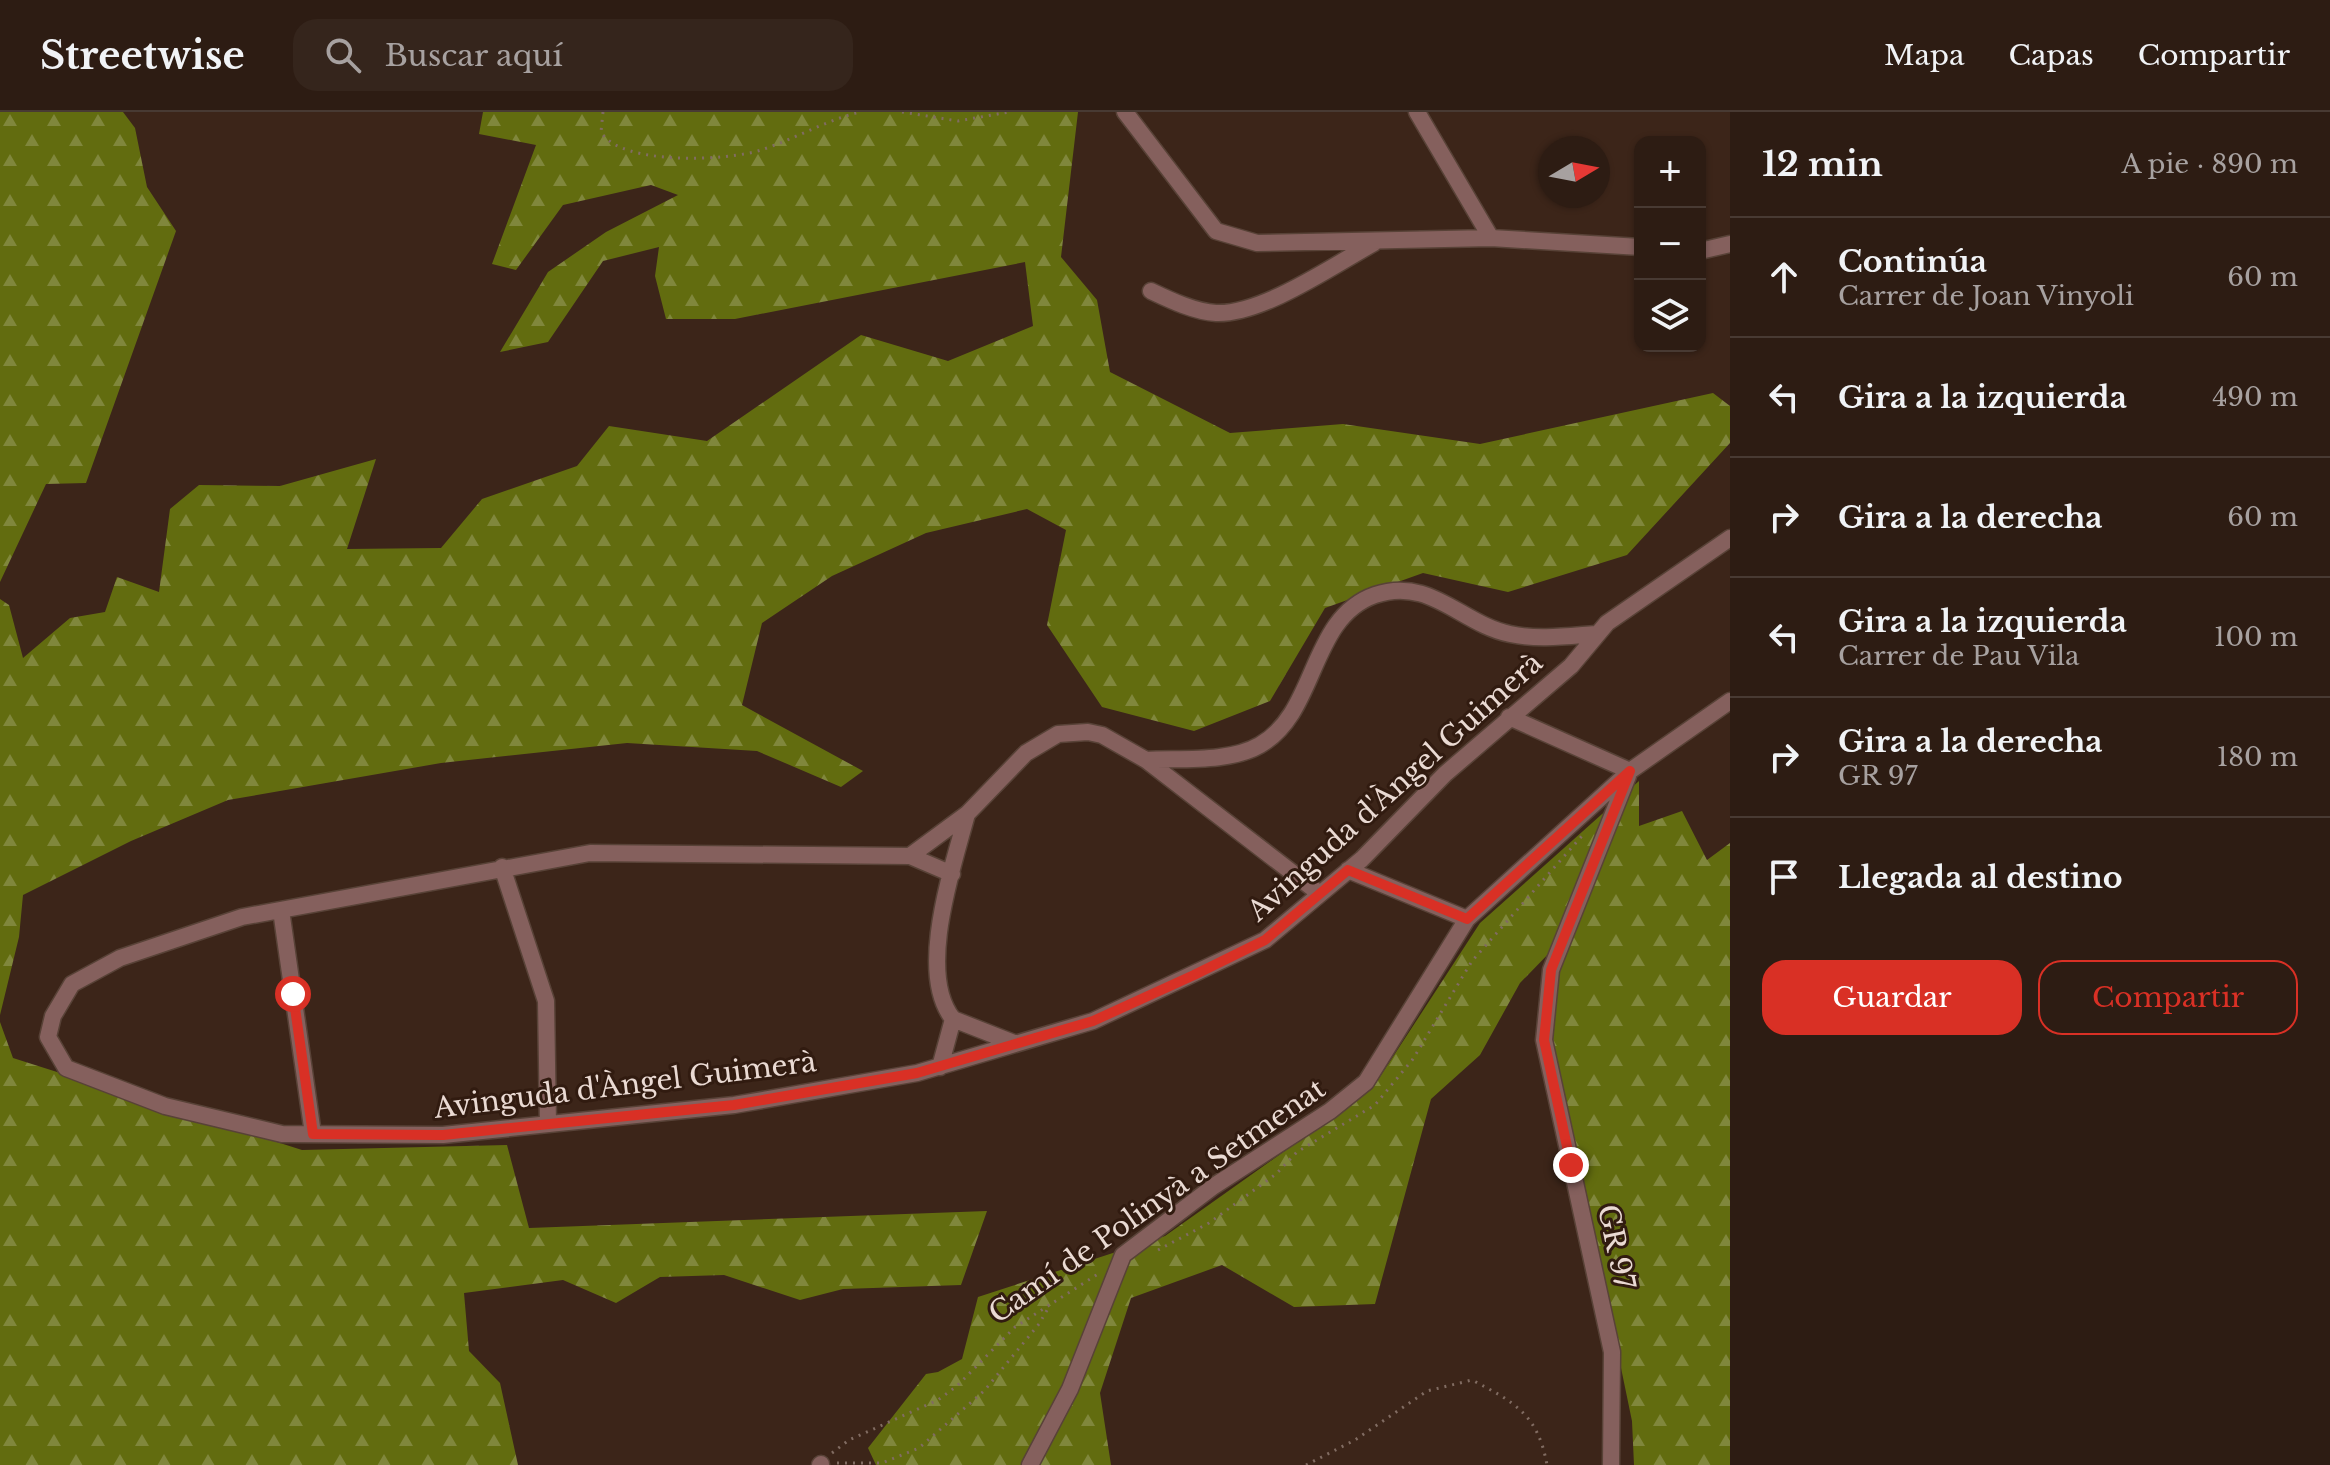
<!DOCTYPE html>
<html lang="es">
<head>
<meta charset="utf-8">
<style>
	:root { --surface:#2d1c13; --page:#35251c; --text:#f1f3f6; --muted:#a7a1a0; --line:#483a33; --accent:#d93025 }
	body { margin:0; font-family:"Libre Baskerville",serif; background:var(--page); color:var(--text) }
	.controls { position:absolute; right:24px; top:24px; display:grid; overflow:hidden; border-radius:16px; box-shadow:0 2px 6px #0004 }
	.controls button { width:72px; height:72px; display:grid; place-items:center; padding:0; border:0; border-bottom:2px solid var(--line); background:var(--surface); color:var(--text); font:40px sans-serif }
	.compass { position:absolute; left:1538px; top:24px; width:72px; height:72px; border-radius:50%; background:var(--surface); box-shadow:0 2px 6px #0004; rotate:80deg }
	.stop { position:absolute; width:24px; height:24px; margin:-18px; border:6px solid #d93025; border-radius:50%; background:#fff }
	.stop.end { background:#d93025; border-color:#fff; box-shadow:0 2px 8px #0008 }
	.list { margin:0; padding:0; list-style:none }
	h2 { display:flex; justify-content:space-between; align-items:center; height:104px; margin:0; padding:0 32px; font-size:34px }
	h2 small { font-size:26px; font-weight:400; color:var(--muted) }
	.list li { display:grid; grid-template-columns:52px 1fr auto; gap:24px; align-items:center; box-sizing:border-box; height:120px; padding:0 32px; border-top:2px solid var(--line) }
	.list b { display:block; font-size:30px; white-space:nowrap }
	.list p { margin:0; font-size:26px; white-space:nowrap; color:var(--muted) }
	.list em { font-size:26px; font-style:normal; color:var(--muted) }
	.actions { display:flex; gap:16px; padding:24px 32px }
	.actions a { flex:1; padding:18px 0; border:2px solid var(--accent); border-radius:24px; text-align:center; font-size:28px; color:var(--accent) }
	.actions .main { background:var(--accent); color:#fff }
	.icon { flex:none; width:44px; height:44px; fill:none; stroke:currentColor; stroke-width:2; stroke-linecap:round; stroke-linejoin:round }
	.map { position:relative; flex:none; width:1730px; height:1353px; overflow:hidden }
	header { display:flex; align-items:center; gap:48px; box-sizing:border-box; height:112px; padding:0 40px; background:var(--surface); border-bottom:2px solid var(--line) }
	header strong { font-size:38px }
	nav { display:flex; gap:44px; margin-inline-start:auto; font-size:28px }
	.search { width:560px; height:72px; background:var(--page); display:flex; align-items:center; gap:20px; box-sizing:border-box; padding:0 28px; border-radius:24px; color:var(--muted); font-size:30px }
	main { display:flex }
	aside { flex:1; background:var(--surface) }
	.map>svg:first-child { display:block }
	.forest { fill:url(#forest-firs) }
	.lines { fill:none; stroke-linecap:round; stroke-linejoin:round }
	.minor-casing { stroke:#584237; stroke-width:19 }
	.path { stroke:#816c62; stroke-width:3; stroke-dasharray:2 6; stroke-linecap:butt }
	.minor { stroke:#85605d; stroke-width:16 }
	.route { stroke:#d93025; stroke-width:10 }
	.labels { text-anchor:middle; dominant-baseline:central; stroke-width:6; stroke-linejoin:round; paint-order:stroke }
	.street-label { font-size:28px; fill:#eadad3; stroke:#311b10 }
</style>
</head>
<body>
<header>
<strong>Streetwise</strong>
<div class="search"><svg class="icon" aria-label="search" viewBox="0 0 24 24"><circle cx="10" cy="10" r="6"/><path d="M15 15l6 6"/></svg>Buscar aquí</div>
<nav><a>Mapa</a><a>Capas</a><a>Compartir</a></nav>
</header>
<main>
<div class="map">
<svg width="1730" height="1353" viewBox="0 0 1730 1353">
	<defs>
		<pattern id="forest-firs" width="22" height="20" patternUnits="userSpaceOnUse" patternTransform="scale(2)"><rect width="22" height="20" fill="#626c0f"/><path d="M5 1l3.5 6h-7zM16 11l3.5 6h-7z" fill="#80873c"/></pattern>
	</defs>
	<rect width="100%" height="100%" fill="#3c2519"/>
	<path class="forest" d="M0 0H123L135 16 147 75 176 119 86 371 46 372 0 470Z
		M483 0H1078L1061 145 1097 188 1110 260 1230 321 1343 312 1480 332 1713 281 1730 294V331L1627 443 1508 480 1423 461 1325 496 1270 589 1194 619 1102 595 1047 513 1066 418 1027 397 926 421 832 464 762 511 742 593 863 659 841 675 757 639 627 631 441 651 228 688 131 729 23 783 19 825 0 903V487L9 493 23 546 70 506 105 500 117 465 159 480 170 397 199 373 280 374 376 347 347 437 441 436 482 387 577 354 609 314 707 329 861 223 948 249 1033 214 1025 150 735 207H666L655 164 659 135 603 149 548 230 500 240 548 160 606 120 678 83 651 73 563 93 516 158 492 152 536 33 479 22Z
		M1639 669V714L1682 699 1707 748 1730 731V1353H1634L1632 1309 1553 927 1555 835 1520 871 1480 943 1431 987 1375 1192 1294 1195 1222 1153 1131 1186 1100 1281 1111 1353H876L868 1336 926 1262 938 1260 962 1247 978 1185 1165 1124 1372 977 1480 811Z
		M0 910 13 946 302 1038 507 1033 529 1116 987 1099 961 1173 843 1177 800 1188 724 1163 660 1165 616 1191 563 1168 464 1181 469 1239 500 1271 518 1353H0Z"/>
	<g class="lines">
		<g class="minor-casing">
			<path id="minor" d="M1125 0 1216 119 1257 131 1491 126 1640 135
				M1417 0 1491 126
				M1700 139 1730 132
				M1151 179C1170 188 1195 200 1216 201 1262 203 1334 153 1374 131
				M1509 605 1630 659
				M1146 648C1180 646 1229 651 1260 633 1318 600 1309 506 1375 483 1430 464 1461 512 1510 522 1537 528 1568 524 1595 522
				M967 702C953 755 916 861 953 907L1014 931
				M910 744 967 702 1026 641 1058 622 1088 620 1102 623 1146 648 1320 782
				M502 755 546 889 548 1012
				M1348 758 1467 807
				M952 762 910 744 590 741 242 805 120 846 72 872 53 904 48 925 66 956 165 994 282 1022 443 1023 734 993 917 961 1093 909 1265 828 1362 747 1445 662 1571 554 1607 511 1730 426
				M281 798 313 1022
				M940 955 953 907
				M820 1353 821 1352
				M1030 1353 1070 1277 1123 1143 1214 1074 1330 999 1366 970 1467 807 1630 659 1730 589
				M1611 1353 1612 1240 1544 928 1551 858 1628 664"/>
		</g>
		<path class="path" d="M603 0 601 20C621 54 728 49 761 38 795 27 826 8 860 0
			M902 0 958 9 1009 0
			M1158 1138 1209 1111 1276 1062 1297 1040 1375 993 1413 947 1472 849 1582 724
			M832 1341 849 1328 938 1288 957 1274 1015 1215 1098 1162
			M837 1351H882L919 1336 984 1279 1039 1212 1050 1193
			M1306 1353 1355 1328 1427 1279 1472 1268C1514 1290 1538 1302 1547 1353"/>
		<use href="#minor" class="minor"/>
	</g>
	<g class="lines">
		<path class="route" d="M293 882 313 1022 443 1023 734 993 917 961 1093 909 1194 863 1265 828 1348 758 1467 807 1630 659 1551 858 1544 928 1571 1053"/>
	</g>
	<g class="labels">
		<g class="street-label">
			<text transform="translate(1395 675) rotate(-42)">Avinguda d'Àngel Guimerà</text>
			<text transform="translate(625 973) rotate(-7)">Avinguda d'Àngel Guimerà</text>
			<text transform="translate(1157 1089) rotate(-35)">Camí de Polinyà a Setmenat</text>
			<text transform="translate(1616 1135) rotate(78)">GR 97</text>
		</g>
	</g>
</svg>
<div class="controls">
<button>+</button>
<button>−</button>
<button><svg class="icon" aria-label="layers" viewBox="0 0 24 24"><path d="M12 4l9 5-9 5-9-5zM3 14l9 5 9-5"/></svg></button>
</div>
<svg class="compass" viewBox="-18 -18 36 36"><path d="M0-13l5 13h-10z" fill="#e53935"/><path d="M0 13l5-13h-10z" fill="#a7a1a0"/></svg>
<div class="stop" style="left:293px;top:882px"></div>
<div class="stop end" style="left:1571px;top:1053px"></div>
</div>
<aside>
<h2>12 min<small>A pie · 890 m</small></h2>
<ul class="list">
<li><svg class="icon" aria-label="ahead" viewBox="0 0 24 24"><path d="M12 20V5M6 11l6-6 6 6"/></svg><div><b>Continúa</b><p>Carrer de Joan Vinyoli</p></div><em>60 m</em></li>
<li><svg class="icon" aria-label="left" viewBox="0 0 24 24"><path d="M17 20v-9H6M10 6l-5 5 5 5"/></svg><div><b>Gira a la izquierda</b></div><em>490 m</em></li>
<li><svg class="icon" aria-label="right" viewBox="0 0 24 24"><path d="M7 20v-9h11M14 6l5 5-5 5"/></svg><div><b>Gira a la derecha</b></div><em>60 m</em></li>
<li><svg class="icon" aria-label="left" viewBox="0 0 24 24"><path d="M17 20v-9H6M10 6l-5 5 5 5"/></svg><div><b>Gira a la izquierda</b><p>Carrer de Pau Vila</p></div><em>100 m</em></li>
<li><svg class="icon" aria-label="right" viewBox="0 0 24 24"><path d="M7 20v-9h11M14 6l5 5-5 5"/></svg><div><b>Gira a la derecha</b><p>GR 97</p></div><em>180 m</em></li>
<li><svg class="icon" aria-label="arrive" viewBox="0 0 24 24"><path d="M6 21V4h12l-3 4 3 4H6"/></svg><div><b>Llegada al destino</b></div></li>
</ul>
<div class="actions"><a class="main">Guardar</a><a>Compartir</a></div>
</aside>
</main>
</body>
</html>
